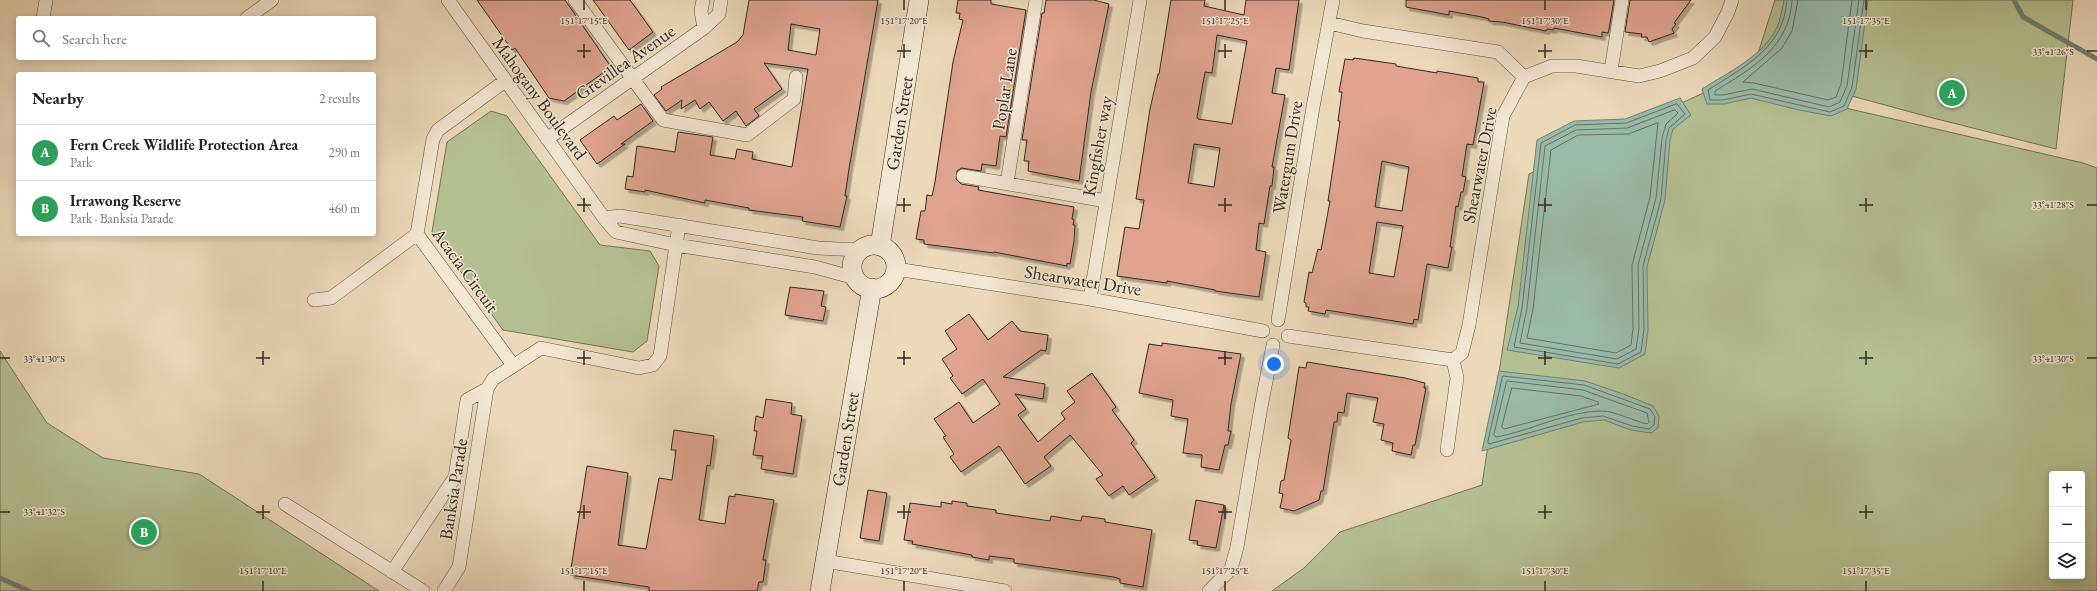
<!DOCTYPE html>
<html lang="en">
<head>
<meta charset="utf-8">
<style>
	:root { --surface:#fff; --page:#f2f2f2; --text:#202124; --muted:#757577; --line:#e0e0e0; --accent:#8f2418 }
	body { margin:0; font-family:"EB Garamond",serif; background:var(--page); color:var(--text) }
	.controls { position:absolute; right:12px; bottom:12px; display:grid; overflow:hidden; border-radius:4px; box-shadow:0 2px 10px #0003 }
	.controls button { width:36px; height:36px; display:grid; place-items:center; padding:0; border:0; border-bottom:1px solid var(--line); background:var(--surface); color:var(--text); font:20px sans-serif }
	.you { position:absolute; left:1274px; top:364px; width:14px; height:14px; margin:-10px; border:3px solid #fff; border-radius:50%; background:#1a73e8; box-shadow:0 0 0 6px #1a73e833 }
	.badge { display:grid; place-items:center; width:26px; height:26px; border-radius:50%; background:var(--accent); color:#fff; font-size:13px; font-weight:700 }
	.pin { position:absolute; translate:-50% -50%; border:2px solid #fff; box-shadow:0 1px 4px #0006 }
	.list { margin:0; padding:0; list-style:none }
	h2 { display:flex; justify-content:space-between; align-items:center; height:52px; margin:0; padding:0 16px; font-size:17px }
	h2 small { font-size:13px; font-weight:400; color:var(--muted) }
	.list li { display:grid; grid-template-columns:26px 1fr auto; gap:12px; align-items:center; box-sizing:border-box; height:56px; padding:0 16px; border-top:1px solid var(--line) }
	.list b { display:block; font-size:15px; white-space:nowrap }
	.list p { margin:0; font-size:13px; white-space:nowrap; color:var(--muted) }
	.list em { font-size:13px; font-style:normal; color:var(--muted) }
	.icon { flex:none; width:22px; height:22px; fill:none; stroke:currentColor; stroke-width:2; stroke-linecap:round; stroke-linejoin:round }
	.map { position:relative; flex:none; width:2097px; height:591px; overflow:hidden }
	.search { position:absolute; background:var(--surface); box-shadow:0 2px 10px #0003; left:16px; top:16px; width:360px; height:44px; display:flex; align-items:center; gap:10px; box-sizing:border-box; padding:0 14px; border-radius:4px; color:var(--muted); font-size:15px }
	.panel { position:absolute; background:var(--surface); box-shadow:0 2px 10px #0003; left:16px; top:72px; width:360px; height:164px; border-radius:4px }
	.map>svg:first-child { display:block }
	.green { fill:#b5c092; stroke:#747458; fill-rule:evenodd }
	.water { fill:#9abbaa; stroke:#718172 }
	.lines { fill:none; stroke-linecap:round; stroke-linejoin:round }
	.shore { stroke:#667264; stroke-width:1 }
	.stream { stroke:#718172; stroke-width:5 }
	.building { fill:#dfa38f; stroke:#33291f; fill-rule:evenodd; filter:url(#shadow) }
	.street-casing { stroke:#615546; stroke-width:14 }
	.secondary-casing { stroke:#33291f; stroke-width:20 }
	.street { stroke:#f3e6d2; stroke-width:13 }
	.secondary { stroke:#f3e6d2; stroke-width:19 }
	.ticks { fill:none; stroke:#33291f; stroke-width:1.5 }
	.labels { text-anchor:middle; dominant-baseline:central; stroke-width:3; stroke-linejoin:round; paint-order:stroke }
	.street-label { font-size:18px; fill:#33291f; stroke:#f3e6d2 }
	.ticks-label { font-size:10px; text-anchor:middle; fill:#33291f; stroke:#f3e6d2; stroke-width:3; stroke-linejoin:round; paint-order:stroke }
</style>
</head>
<body>
<div class="map">
<svg width="2097" height="591" viewBox="0 0 2097 591">
	<defs>
		<filter id="shadow"><feDropShadow dx="3.5" dy="3.5" stdDeviation="0" flood-color="#0004"/></filter>
	</defs>
	<rect width="100%" height="100%" fill="#ecd9ba"/>
	<filter id="stains"><feTurbulence type="fractalNoise" baseFrequency=".005" numOctaves="4"/><feColorMatrix values="0 0 0 0 .2 0 0 0 0 .09 0 0 0 0 .02 0 0 0 .5 -.17"/></filter>
	<radialGradient id="worn" r=".72"><stop offset=".6" stop-color="#630" stop-opacity="0"/><stop offset="1" stop-color="#630" stop-opacity=".3"/></radialGradient>
	<path class="green" d="M1775 0H2073L2056 149 1929 117 1753 69Z
		M1729 81 2083 163 2097 168V591H1272L1304 568 1340 532 1482 485 1529 174ZM2052 474H2082V576H2052Z
		M491 111 507 116 600 245 650 251 659 266 647 341 633 352 503 330 432 232 447 142Z
		M0 351 47 423 103 458 199 474 379 591H0Z"/>
	<path class="water" d="M1784 0H1868L1856 89 1847 109 1831 116 1799 110 1751 98 1724 104H1707L1702 89C1727 73 1764 56 1777 27 1781 19 1782 9 1784 0Z
		M1680 98 1691 115 1673 129 1670 140 1665 200 1647 267 1648 330 1645 354 1619 368 1507 350 1518 307 1537 140 1574 121 1625 119Z
		M1499 371 1585 381 1626 395 1653 406 1659 416 1658 428 1651 433 1631 430 1604 420 1583 422 1482 451Z"/>
	<g class="lines">
		<path class="shore" d="M1787 0C1784 48 1744 67 1708 90L1710 100H1723L1751 94 1830 112 1844 106 1852 87 1864 0
			M1792 0C1790 47 1751 69 1715 91V95H1723L1752 89 1829 107 1840 102 1847 86 1859 0
			M1798 0 1792 31 1782 48 1743 82 1754 83 1828 100 1836 97 1841 84 1852 0
			M1677 104 1685 114 1669 128 1666 140 1661 199 1643 266 1644 329 1641 352 1618 364 1514 347 1522 308 1541 143 1575 125 1626 123Z
			M1675 110 1678 113 1666 124 1662 138 1656 198 1638 265 1639 329 1636 349 1617 359 1520 343 1527 308 1545 146 1576 130 1627 128Z
			M1658 123 1650 197 1632 265 1633 329 1631 345 1616 353 1527 338 1533 309 1551 150 1578 135 1628 134Z
			M1503 376 1584 385 1650 409 1655 417 1654 425 1649 429 1632 426 1603 416 1582 418 1489 444 1488 442Z
			M1507 381 1583 390 1647 413 1649 422 1647 424C1634 421 1614 411 1603 411 1566 411 1531 431 1496 437L1494 435Z
			M1512 388 1581 396 1598 402 1599 404 1504 429 1502 427Z"/>
		<path class="stream" d="M2014 0 2023 17 2097 59
			M0 578 29 591"/>
	</g>
	<path class="building" d="M477 0H565L611 67 564 101 549 98 515 48 512 50Z
		M593 0H630L653 32 629 50Z
		M749 0H878L849 169 845 196H847L840 227 802 221 803 217 749 210V208L705 200V203L645 190V192L625 189 627 176 633 177 637 146 675 152 678 132 713 137 710 155 735 159 737 149 753 152 752 159 792 167 808 69 764 63 782 89 754 109 759 116 746 126 736 111 723 121 709 102 700 109 695 100 681 109 682 100 666 111 654 95 662 89 661 87 737 42 743 35ZM791 24 820 29 816 55 788 50Z
		M958 0H991V4L1026 10 1006 137 1000 136 996 166 982 164 981 171 961 168 957 171 956 179 961 184 979 187 978 190 1074 207 1072 219 1074 220 1073 225H1075L1074 241 1070 264 1067 263V266L994 252V253L924 244V240L916 239 921 211H925L927 195 932 196 935 182 953 62 963 20 959 19 960 13H956Z
		M1046 0H1094L1109 4 1091 92 1079 181 1028 171 1029 161H1024L1027 140H1022L1042 13H1044Z
		M1171 0H1205L1204 6 1244 15 1246 0H1299L1289 70 1276 68 1272 93 1285 95 1272 167H1274L1272 186H1270L1264 224 1259 223 1256 250 1266 252 1259 297 1215 291V290L1167 281V283L1117 276 1125 227 1139 229 1144 200 1136 199 1150 109 1158 74H1159ZM1217 35 1247 41 1232 124 1198 119 1197 117 1205 72 1212 73ZM1194 144 1220 148 1214 187 1188 183Z
		M1406 0H1614L1609 29 1608 33 1602 32V37L1554 28 1553 30 1547 29 1546 31 1502 22 1489 21V19L1482 17 1449 11V15L1406 7Z
		M1630 0H1691L1674 23 1676 24 1672 29 1674 33 1649 42 1647 37H1641L1642 34 1625 32Z
		M1354 58 1396 64V66L1437 73V71L1478 78V82H1484L1473 145 1467 144 1462 176 1466 177 1463 192H1461L1458 207 1456 206 1450 247H1452L1448 268 1427 264 1418 320 1414 319 1413 324 1326 310 1325 314 1308 311 1309 307H1306V303L1304 302 1309 272 1312 273 1318 249 1321 250 1330 201H1328L1340 121H1338L1342 92H1339L1345 59 1353 60ZM1382 161 1409 167 1402 211 1375 207ZM1377 222 1403 226 1394 277 1369 273Z
		M641 104 653 121 621 144H625L597 164 580 140 614 116 617 120Z
		M790 287 824 291 821 306 826 307 823 321 785 315Z
		M969 314 988 340 1012 321 1020 331 1048 335 1046 351 1041 350 1003 377 1045 384 1043 399 1015 394 1026 409 1018 415 1038 442 1065 419 1061 413 1075 402 1067 391 1092 373 1116 407 1112 410 1134 440 1131 443 1155 477 1129 495 1123 486 1109 496 1096 479 1103 475 1070 435 1044 457 1051 466 1025 484 999 446 961 472 950 457 954 454 943 437 946 436 934 419 959 402 973 423 1000 404 983 379 962 394 950 378 953 376 942 359 957 349 945 331Z
		M1162 343 1241 354 1231 404 1228 431H1231L1228 445H1225L1219 470 1201 467 1202 455 1183 453 1188 419 1171 416 1173 400 1139 393 1149 344 1162 346Z
		M1307 362 1405 378 1425 383 1424 388H1426L1415 445H1413L1411 455 1392 451 1393 443 1381 440 1384 424 1373 422 1378 398 1347 393 1344 413 1338 412 1337 422H1334L1323 491H1321L1319 500 1294 511 1280 508 1283 494 1279 493 1281 481 1284 480 1291 440 1288 438 1299 367 1306 368Z
		M766 399 792 403 791 414 802 416 793 474 761 469 763 456 753 455 757 431H754L756 416 763 418Z
		M674 430 714 436 710 466 707 465 699 520 725 524 729 496 735 497V494L774 500 763 560H766L763 582H759L757 591H649V587L570 575 587 466 628 473 618 545 646 549 659 478 672 480 676 450H671Z
		M868 490 887 493 879 541 860 538Z
		M1196 500 1224 505 1216 548 1197 545 1198 541 1189 540Z
		M952 501 967 503V506L996 510V513L1050 521 1051 516 1081 521 1082 516 1105 519V522L1152 530 1143 587 1120 583V579L1114 577 1014 563V559L989 556V560L972 557V555L912 544 913 541 904 540 910 503 941 507V502L952 504Z"/>
	<g class="lines">
		<g class="street-casing">
			<path id="street" d="M448 0 604 218 616 232 676 245 815 267 855 278
				M575 0 663 120 747 135 794 99 796 77
				M703 0 701 11 704 28
				M43 18 46 0
				M247 18 272 0
				M1329 23 1363 31 1498 52 1524 77
				M1611 71 1622 0
				M505 81 438 130 433 139 417 234 513 365
				M547 139 704 28 719 14 721 0
				M963 176 1106 201
				M1007 183 1036 0
				M604 218 620 216 818 248 860 250
				M896 269 1090 299 1263 331
				M1090 299 1140 0
				M314 300 331 298 417 234
				M1278 320 1313 107 1333 0
				M1288 336 1453 360 1462 353 1469 325 1503 116 1524 77 1552 66H1576L1639 76 1660 71 1693 58 1715 37 1728 12 1732 0
				M1447 450 1457 378 1453 360
				M285 504 423 591
				M825 561 1005 591
				M392 572 455 477 467 400 487 389
				M444 591 459 567 487 389 493 379 541 348 639 368 653 365 660 356 679 225
				M1209 591 1231 569 1237 547 1261 407 1273 345"/>
		</g>
		<g class="secondary-casing">
			<path id="secondary" d="M852 267a22 22 0 1 1 44 0a22 22 0 1 1-44 0Z
				M880 246 919 0
				M820 591 872 288"/>
		</g>
		<use href="#street" class="street"/>
		<use href="#secondary" class="secondary"/>
	</g>
	<path class="ticks" d="M584 0V10M904 0V10M1225 0V10M1545 0V10M1866 0V10M584 44V58M904 44V58M1225 44V58M1545 44V58M1866 44V58M577 51H591M897 51H911M1218 51H1232M1538 51H1552M1859 51H1873M2087 51H2097M584 198V212M904 198V212M1225 198V212M1545 198V212M1866 198V212M577 205H591M897 205H911M1218 205H1232M1538 205H1552M1859 205H1873M2087 205H2097M263 351V365M584 351V365M904 351V365M1225 351V365M1545 351V365M1866 351V365M0 358H10M256 358H270M577 358H591M897 358H911M1218 358H1232M1538 358H1552M1859 358H1873M2087 358H2097M263 505V519M584 505V519M904 505V519M1225 505V519M1545 505V519M1866 505V519M0 512H10M256 512H270M577 512H591M897 512H911M1218 512H1232M1538 512H1552M1859 512H1873M263 581V591M584 581V591M904 581V591M1225 581V591M1545 581V591M1866 581V591"/>
	<g class="labels">
		<g class="street-label">
			<text transform="translate(625 62) rotate(-35)">Grevillea Avenue</text>
			<text transform="translate(1004 89) rotate(-81)">Poplar Lane</text>
			<text transform="translate(540 98) rotate(54)">Mahogany Boulevard</text>
			<text transform="translate(899 123) rotate(-81)">Garden Street</text>
			<text transform="translate(1097 146) rotate(-80)">Kingfisher way</text>
			<text transform="translate(1287 157) rotate(-81)">Watergum Drive</text>
			<text transform="translate(1479 165) rotate(-79)">Shearwater Drive</text>
			<text transform="translate(466 270) rotate(54)">Acacia Circuit</text>
			<text transform="translate(1083 280) rotate(9)">Shearwater Drive</text>
			<text transform="translate(845 439) rotate(-81)">Garden Street</text>
			<text transform="translate(453 489) rotate(-81)">Banksia Parade</text>
		</g>
	</g>
	<g class="ticks-label">
		<text x="584" y="24">151°17'15"E</text>
		<text x="904" y="24">151°17'20"E</text>
		<text x="1225" y="24">151°17'25"E</text>
		<text x="1545" y="24">151°17'30"E</text>
		<text x="1866" y="24">151°17'35"E</text>
		<text x="2053" y="55">33°41'26"S</text>
		<text x="2053" y="208">33°41'28"S</text>
		<text x="44" y="362">33°41'30"S</text>
		<text x="2053" y="362">33°41'30"S</text>
		<text x="44" y="515">33°41'32"S</text>
		<text x="263" y="574">151°17'10"E</text>
		<text x="584" y="574">151°17'15"E</text>
		<text x="904" y="574">151°17'20"E</text>
		<text x="1225" y="574">151°17'25"E</text>
		<text x="1545" y="574">151°17'30"E</text>
		<text x="1866" y="574">151°17'35"E</text>
	</g>
	<rect width="100%" height="100%" filter="url(#stains)"/>
	<rect width="100%" height="100%" fill="url(#worn)"/>
</svg>
<div class="controls">
<button>+</button>
<button>−</button>
<button><svg class="icon" aria-label="layers" viewBox="0 0 24 24"><path d="M12 4l9 5-9 5-9-5zM3 14l9 5 9-5"/></svg></button>
</div>
<div class="you"></div>
<div class="pin badge" style="left:1952px;top:93px;background:#2e9e5b">A</div>
<div class="pin badge" style="left:144px;top:532px;background:#2e9e5b">B</div>
<div class="search"><svg class="icon" aria-label="search" viewBox="0 0 24 24"><circle cx="10" cy="10" r="6"/><path d="M15 15l6 6"/></svg>Search here</div>
<section class="panel">
<h2>Nearby<small>2 results</small></h2>
<ul class="list">
<li><span class="badge" style="background:#2e9e5b">A</span><div><b>Fern Creek Wildlife Protection Area</b><p>Park</p></div><em>290 m</em></li>
<li><span class="badge" style="background:#2e9e5b">B</span><div><b>Irrawong Reserve</b><p>Park · Banksia Parade</p></div><em>460 m</em></li>
</ul>
</section>
</div>
</body>
</html>
